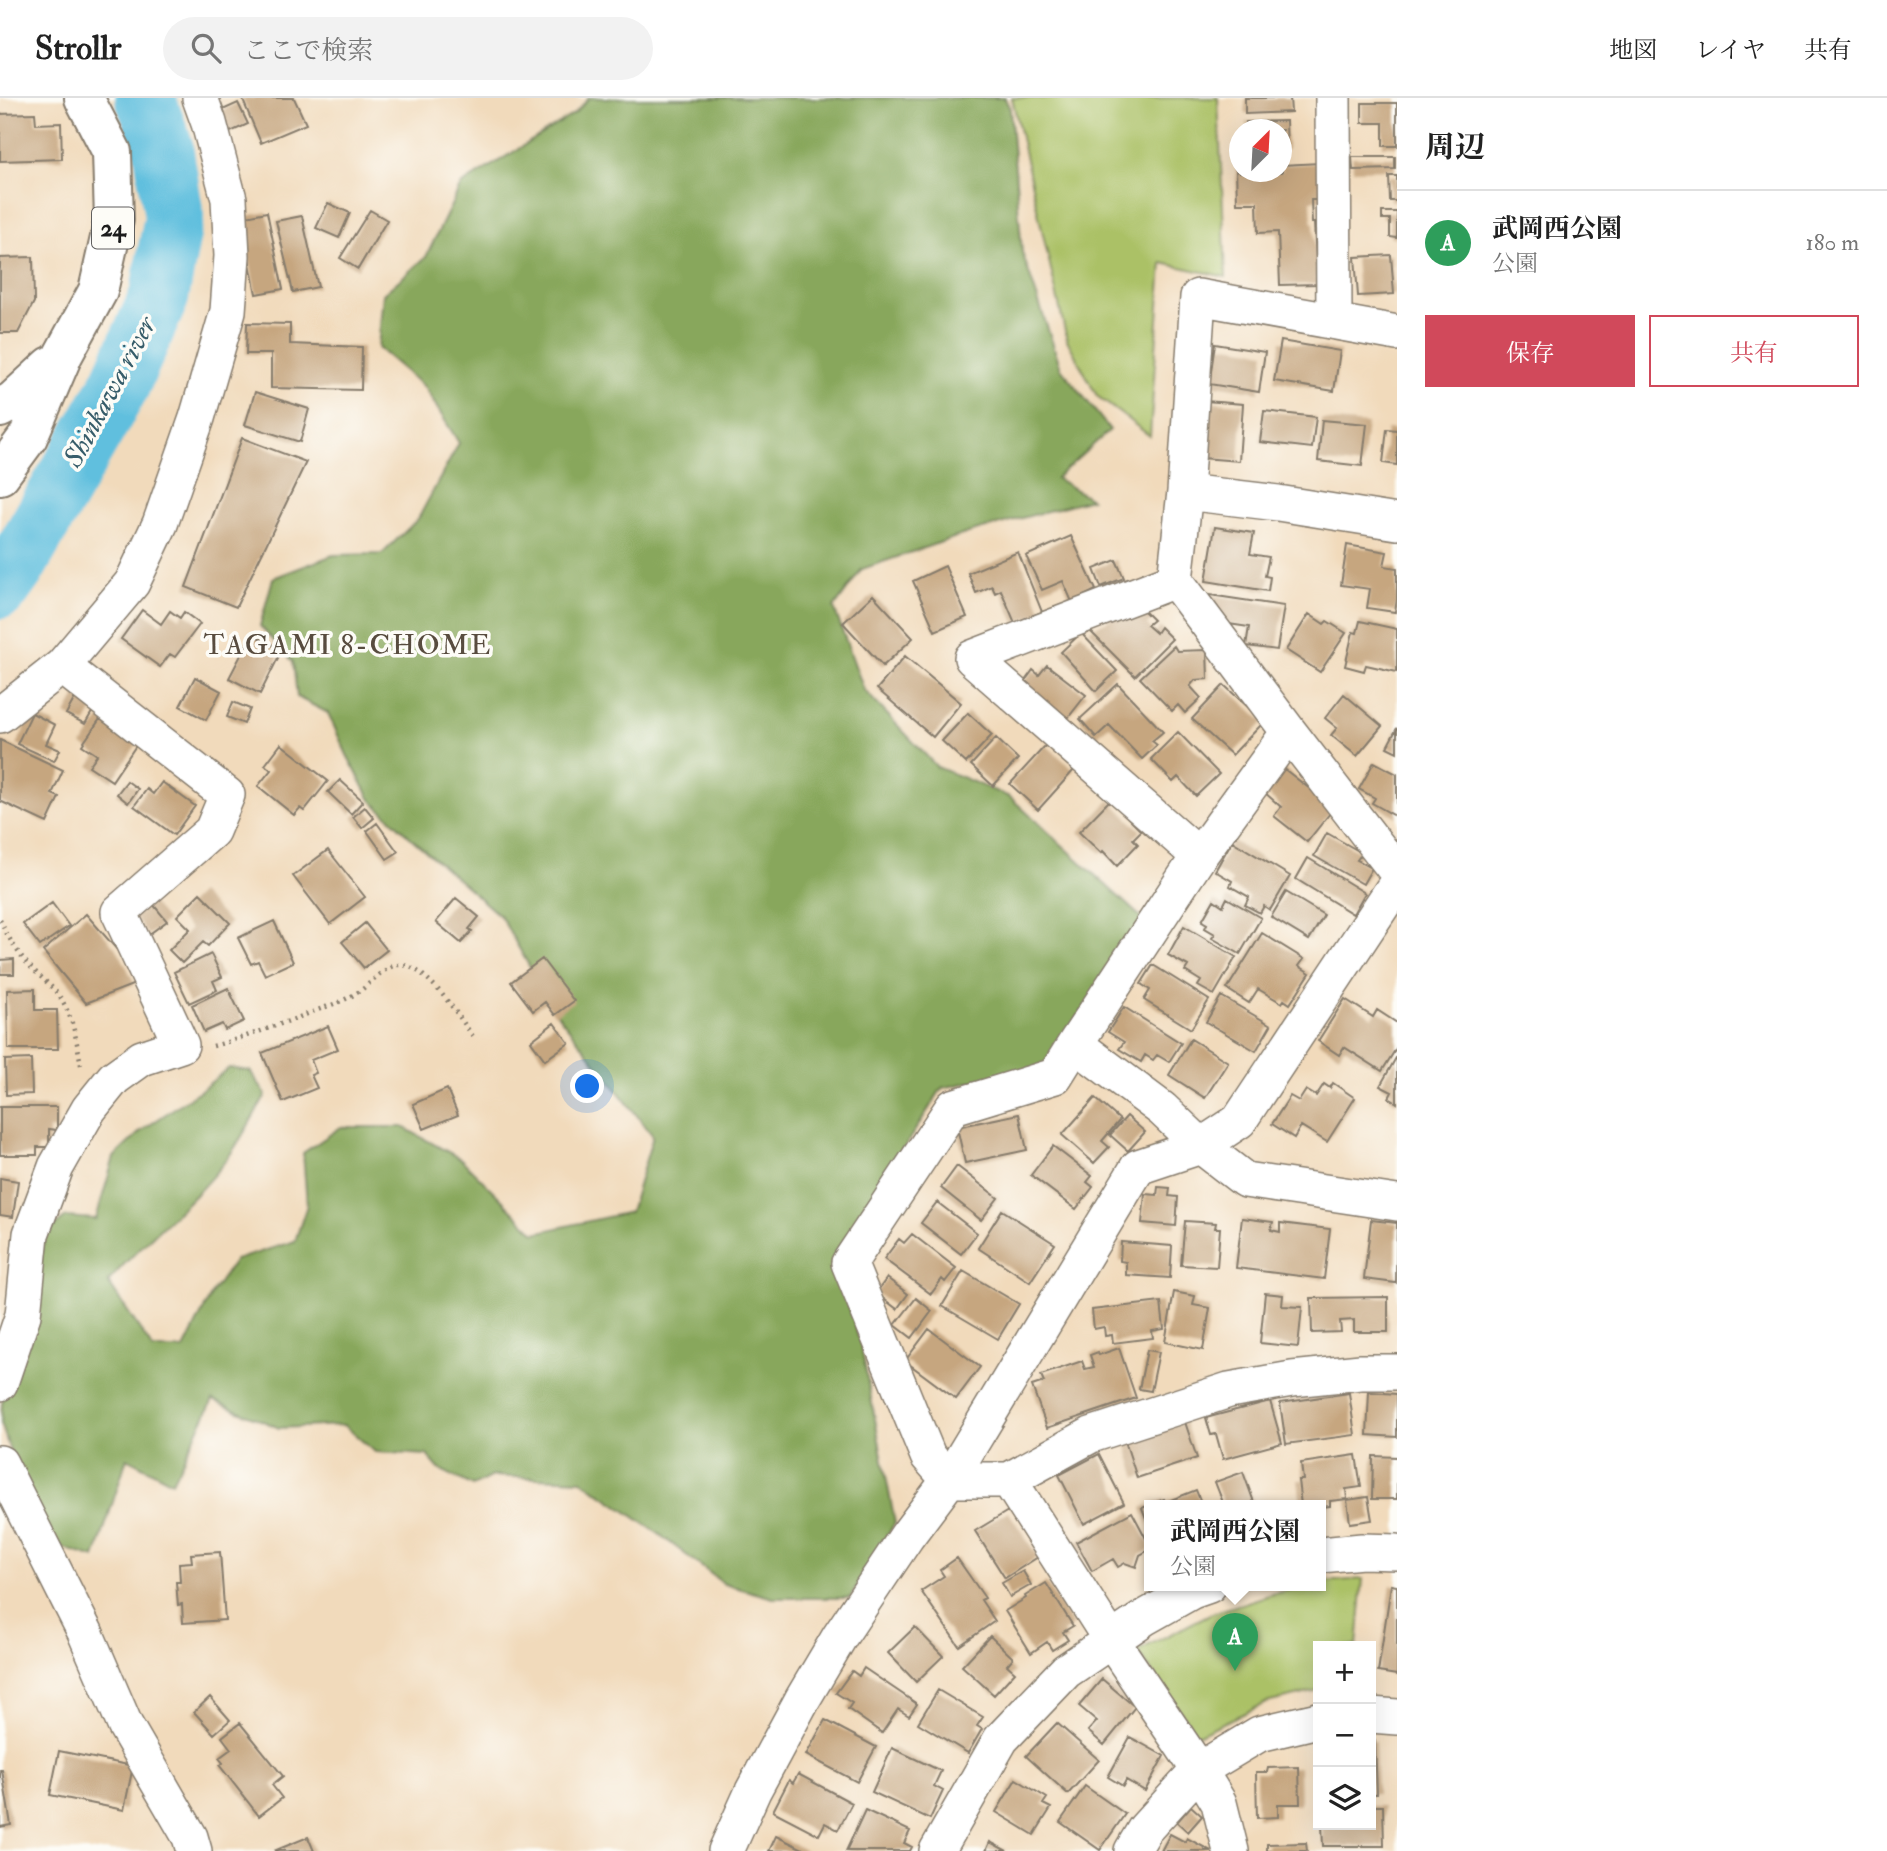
<!DOCTYPE html>
<html lang="ja">
<head>
<meta charset="utf-8">
<style>
	:root { --surface:#fff; --page:#f2f2f2; --text:#222; --muted:#767676; --line:#e0e0e0; --accent:#d1495b }
	body { margin:0; font-family:"IM FELL Double Pica","Noto Serif JP",serif; background:var(--page); color:var(--text) }
	.controls { position:absolute; right:21px; bottom:21px; display:grid; overflow:hidden; border-radius:0px; box-shadow:0 7px 28px #0002 }
	.controls button { width:63px; height:63px; display:grid; place-items:center; padding:0; border:0; border-bottom:2px solid var(--line); background:var(--surface); color:var(--text); font:35px sans-serif }
	.compass { position:absolute; left:1229px; top:21px; width:63px; height:63px; border-radius:50%; background:var(--surface); box-shadow:0 7px 28px #0002; rotate:24deg }
	.you { position:absolute; left:588px; top:989px; width:24px; height:24px; margin:-18px; border:5px solid #fff; border-radius:50%; background:#1a73e8; box-shadow:0 0 0 10px #1a73e833 }
	.badge { display:grid; place-items:center; width:46px; height:46px; border-radius:50%; background:var(--accent); color:#fff; font-size:23px; font-weight:700 }
	.pin { position:absolute; translate:-50% -58px; filter:drop-shadow(0 2px 4px #0008) }
	.pin::after { content:''; position:absolute; top:37px; width:24px; height:21px; background:inherit; clip-path:polygon(0 0,100% 0,50% 100%) }
	.popup { position:absolute; left:1144px; top:1402px; width:182px; height:91px; box-sizing:border-box; display:grid; place-content:center; border-radius:0px; background:var(--surface); filter:drop-shadow(0 2px 5px #0005); font-size:23px; white-space:nowrap; color:var(--muted) }
	.popup b { font-size:26px; color:var(--text) }
	.popup::after { content:''; position:absolute; left:50%; top:100%; margin-left:-14px; border:14px solid transparent; border-top-color:var(--surface) }
	.list { margin:0; padding:0; list-style:none }
	h2 { display:flex; justify-content:space-between; align-items:center; height:91px; margin:0; padding:0 28px; font-size:30px }
	h2 small { font-size:23px; font-weight:400; color:var(--muted) }
	.list li { display:grid; grid-template-columns:46px 1fr auto; gap:21px; align-items:center; box-sizing:border-box; height:105px; padding:0 28px; border-top:2px solid var(--line) }
	.list b { display:block; font-size:26px; white-space:nowrap }
	.list p { margin:0; font-size:23px; white-space:nowrap; color:var(--muted) }
	.list em { font-size:23px; font-style:normal; color:var(--muted) }
	.actions { display:flex; gap:14px; padding:21px 28px }
	.actions a { flex:1; padding:16px 0; border:2px solid var(--accent); border-radius:0px; text-align:center; font-size:24px; color:var(--accent) }
	.actions .main { background:var(--accent); color:#fff }
	.icon { flex:none; width:38px; height:38px; fill:none; stroke:currentColor; stroke-width:2; stroke-linecap:round; stroke-linejoin:round }
	.map { position:relative; flex:none; width:1397px; height:1753px; overflow:hidden }
	header { display:flex; align-items:center; gap:42px; box-sizing:border-box; height:98px; padding:0 35px; background:var(--surface); border-bottom:2px solid var(--line) }
	header strong { font-size:33px }
	nav { display:flex; gap:38px; margin-inline-start:auto; font-size:24px }
	.search { width:490px; height:63px; background:var(--page); display:flex; align-items:center; gap:18px; box-sizing:border-box; padding:0 24px; border-radius:38px; color:var(--muted); font-size:26px }
	main { display:flex }
	aside { flex:1; background:var(--surface) }
	.map>svg:first-child { display:block }
	.green { fill:#abc166; stroke:#646e41; stroke-width:2 }
	.forest { fill:#88a75b; stroke:#52623c; stroke-width:2 }
	.lines { fill:none; stroke-linecap:round; stroke-linejoin:round }
	.river { stroke:#60bfde; stroke-width:60 }
	.building { fill:#c6a67f }
	.minor-casing { stroke:#867b6c; stroke-width:38 }
	.primary-casing { stroke:#867b6c; stroke-width:42 }
	.path { stroke:#867b6c; stroke-width:4.5; stroke-dasharray:2 5; stroke-linecap:butt }
	.minor { stroke:#fff; stroke-width:35 }
	.primary { stroke:#fff; stroke-width:38 }
	.labels { text-anchor:middle; dominant-baseline:central; stroke-width:7; stroke-linejoin:round; paint-order:stroke }
	.shield { fill:#fdfcf7; stroke:#605f5e; stroke-width:2 }
	.shield-label { font-size:24px; font-weight:bold; fill:#1c1c1c }
	.water-label { font-size:28px; font-style:italic; fill:#375d6a; stroke:#fdfcf7 }
	.neighbourhood-label { font-size:28px; letter-spacing:2px; fill:#584c3f; stroke:#fdfcf7 }
</style>
</head>
<body>
<header>
<strong>Strollr</strong>
<div class="search"><svg class="icon" aria-label="search" viewBox="0 0 24 24"><circle cx="10" cy="10" r="6"/><path d="M15 15l6 6"/></svg>ここで検索</div>
<nav><a>地図</a><a>レイヤ</a><a>共有</a></nav>
</header>
<main>
<div class="map">
<svg width="1397" height="1753" viewBox="0 0 1397 1753">
	<rect width="100%" height="100%" fill="#fdfcf7"/>
	<filter id="ink" filterUnits="userSpaceOnUse"><feTurbulence type="fractalNoise" baseFrequency=".0143" numOctaves="2"/><feDisplacementMap in="SourceGraphic" scale="14" xChannelSelector="R" yChannelSelector="G"/><feConvolveMatrix kernelMatrix="1 2 1 2 8 2 1 2 1" color-interpolation-filters="sRGB"/></filter>
	<filter id="wash" filterUnits="userSpaceOnUse"><feTurbulence type="fractalNoise" baseFrequency=".00686" numOctaves="4" result="noise"/><feDisplacementMap in="SourceGraphic" scale="28" xChannelSelector="R" yChannelSelector="G"/><feGaussianBlur stdDeviation="1.57" result="paint"/><feColorMatrix in="noise" values="0 0 0 0 0 0 0 0 0 0 0 0 0 0 0 0 0 1.4 0 .05"/><feComposite in="paint" operator="in"/></filter>
	<g filter="url(#wash)">
		<rect width="100%" height="100%" fill="#f1dabb"/>
		<path class="green" d="M1012 0H1218L1226 179 1162 165 1150 338 1097 298 1067 242Z
			M1363 1481 1357 1548H1318V1593L1266 1605 1197 1637 1137 1553 1210 1516 1269 1497 1308 1487H1321V1484Z"/>
		<path class="forest" d="M589 0H1005L1010 11 1022 154 1061 270 1110 332 1056 380 1091 401 968 435 862 471 834 510 864 592 937 669 1010 699 1145 823 1044 969 942 990 834 1160 861 1248 895 1425 850 1500H773L724 1486 659 1436 581 1382 492 1378 473 1388 439 1371 427 1357 375 1354 344 1327 279 1330 213 1302 172 1384 127 1360 95 1460 54 1447 15 1369 1 1325 2 1305 35 1218 43 1137 66 1119 96 1121 114 1059 141 1033 205 989 229 970 250 973 266 997C253 1018 241 1043 226 1062 191 1107 145 1141 108 1184L153 1251H184L212 1195 235 1162 295 1143 307 1107 303 1055 341 1029H403L461 1061 535 1135 630 1114 653 1038 555 913 501 819 412 741 371 702 347 657 328 615 297 599 293 564 260 528 273 480 333 457 382 456 418 421 459 345 424 289 378 250 383 196 426 159 461 87 575 15Z"/>
		<g class="lines">
			<path class="river" d="M0 491 15 470 120 287 159 199 174 119 163 48 145 0"/>
		</g>
		<g id="blocks">
			<path class="building" d="M242 0H294L306 26 261 45Z
				M1245 0H1290L1291 14 1245 16Z
				M238 5 248 26 226 36 216 15Z
				M1362 5H1397V48H1383V25H1362Z
				M35 15 36 26 61 25 62 61 0 63V16Z
				M1286 23 1287 52H1282V32H1247L1246 24Z
				M1352 59H1395V71L1353 72Z
				M1320 65 1321 102H1311L1312 125H1314L1317 186 1280 187 1278 134 1258 135 1257 105H1237L1236 68H1240V74H1282V67Z
				M1389 78H1397V103H1390Z
				M328 105 350 115 339 140 316 130Z
				M370 112 387 122 358 171 340 160Z
				M267 114 283 191 256 196 241 119Z
				M1382 114H1397V140L1390 139V121H1382Z
				M302 118 318 189 293 194 276 123Z
				M1391 157 1394 196 1358 198 1355 159Z
				M33 159 34 204 18 235H0V160Z
				M247 225 290 226V246L362 249 361 292 271 290V256H246Z
				M1281 243 1340 253 1334 293 1274 283Z
				M1215 246 1265 254 1259 294 1209 286Z
				M255 294 309 311 300 344 245 327Z
				M1205 303 1243 306 1239 363 1202 360Z
				M1264 313 1316 319 1312 350 1260 344Z
				M1322 322 1367 326 1362 368 1318 363Z
				M1387 331 1397 332V367L1383 365Z
				M242 340 306 364 236 509 186 489Z
				M1215 429 1254 435 1250 456 1269 459 1265 478 1270 479 1268 493 1206 483Z
				M1071 438 1096 492 1072 504 1063 483 1042 492 1026 458Z
				M1347 447 1387 454 1384 468 1397 470V501L1395 514 1367 510 1370 491 1341 487Z
				M1018 454 1042 514 1015 525 1001 492 995 495 992 488 976 495 968 475Z
				M1116 462 1124 480 1101 489 1094 471Z
				M945 468 967 519 935 533 913 483Z
				M873 497 913 540 883 568 843 525Z
				M1210 497 1284 508 1277 552 1246 548 1249 529 1229 526 1209 505Z
				M1138 507 1153 522 1147 527 1156 535 1160 529 1172 541 1135 578 1089 532Z
				M142 512 161 526 170 513 180 520 184 514 200 526 175 559 170 556 160 569 121 541Z
				M1309 516 1324 526 1327 523 1346 535 1320 574 1286 552Z
				M1360 523 1397 531V574L1366 567 1364 573 1345 568 1353 534 1357 535Z
				M1081 535 1117 573 1096 593 1061 554Z
				M252 536 282 552 260 596 229 580Z
				M1174 548 1177 553 1207 552 1208 581 1195 582 1190 588 1201 600 1185 615 1178 607 1172 613 1140 580Z
				M905 558 961 605 933 639 877 591Z
				M1047 567 1086 597 1067 621 1022 587 1033 572 1039 577Z
				M195 579 221 593 206 622 180 608Z
				M1118 586 1163 634 1152 643 1157 647 1142 661 1109 627 1096 639 1080 621Z
				M1224 587 1264 624 1232 657 1192 621Z
				M1344 596 1382 628 1357 658 1331 637 1337 630 1325 620Z
				M76 598 95 609 85 626 66 616Z
				M233 604 250 611 244 626 227 619Z
				M32 615 55 627 46 646 60 652 54 663 17 646Z
				M968 615 992 637 966 665 942 643Z
				M100 621 137 646 112 683 89 668 97 657 82 647Z
				M1397 630V654L1387 649Z
				M1178 634 1219 676 1196 698 1178 679 1173 684 1151 661Z
				M996 640 1018 661 993 688 971 667Z
				M0 642 63 672 52 696 59 699 47 725 0 703Z
				M281 646 328 683 304 713 300 710 294 717 258 688 271 672 265 667Z
				M1046 647 1074 672 1038 712 1010 686Z
				M1374 664 1397 676V719L1372 705 1375 700 1359 691Z
				M1283 670 1334 710 1307 744 1274 718 1281 709 1264 694Z
				M340 682 363 703 351 716 328 694Z
				M127 683 138 691 128 705 117 696Z
				M162 684 195 708 174 737 134 708 147 691 153 696Z
				M1110 702 1141 733 1133 741 1138 746 1117 768 1103 753 1101 755 1079 734Z
				M365 709 374 720 362 730 353 719Z
				M377 725 398 754 387 761 367 733Z
				M1327 735 1362 755 1357 762 1372 770 1363 786 1314 758Z
				M1232 743 1290 778 1270 812 1264 808 1260 815 1245 807 1249 799 1230 788 1232 783 1215 773Z
				M328 752 365 799 330 826 293 778Z
				M1308 760 1365 795 1353 816 1296 781Z
				M1286 794 1324 817 1309 842 1271 819Z
				M200 795 230 825 208 848 203 844 182 865 169 852 190 831 177 818Z
				M456 800 479 819 469 831 472 833 461 845 436 824Z
				M1227 800 1261 820 1240 856 1212 840 1215 836 1205 830 1207 826 1202 823 1214 802 1223 808Z
				M52 805 69 828 40 848 23 826Z
				M152 805 167 823 148 837 134 819Z
				M86 816 119 854 135 886 86 905 43 853Z
				M274 823 293 864 265 877 258 863 251 866 238 840Z
				M365 825 387 852 364 870 342 844Z
				M1184 828 1236 859 1214 897 1198 888 1201 883 1185 873 1188 868 1168 857Z
				M1262 835 1304 861 1299 868 1310 875 1290 906 1284 902 1282 905 1258 891 1249 905 1227 891Z
				M211 856 222 879 213 883 217 892 189 905 174 874Z
				M14 861V876H0V862Z
				M542 861 574 903 555 917 545 904 533 913 511 884Z
				M1153 867 1209 902 1191 931 1144 902 1150 892 1141 886Z
				M228 890 244 923 225 932 222 926 204 934 192 907Z
				M35 891V912H57L58 951H8L7 892Z
				M1221 898 1271 927 1256 953 1206 924Z
				M1345 901 1373 919 1377 912 1397 925V949L1382 973 1344 949 1339 957 1318 943Z
				M1124 909 1181 945 1169 964 1157 957 1153 962 1145 957 1141 964 1119 951 1124 944 1108 934Z
				M554 925 569 945 545 962 531 943Z
				M328 928 338 951 311 962 316 975 311 977 317 990 283 1004 262 955Z
				M1191 941 1228 964 1205 1000 1169 977Z
				M1397 958V1005L1389 1000 1392 994 1380 988Z
				M31 961 32 996 6 997 5 962Z
				M1333 985 1355 1000 1327 1044 1301 1028 1294 1040 1272 1026 1290 998 1299 1003 1306 992 1316 998 1324 986 1330 990Z
				M447 991 458 1017 424 1031 413 1006Z
				M1095 1000 1120 1022 1102 1043 1109 1049 1094 1065 1062 1037Z
				M0 1009H57V1032L49 1031V1049H37V1057H0Z
				M1019 1016 1027 1052 965 1065 957 1029Z
				M1127 1018 1145 1034 1128 1053 1110 1037Z
				M1053 1048 1092 1078 1087 1084 1093 1089 1076 1111 1031 1077Z
				M957 1068 998 1100 981 1122 941 1090Z
				M0 1080 18 1083 13 1119 0 1117Z
				M1158 1089 1170 1090 1169 1098 1178 1099 1176 1128 1142 1125 1145 1096 1157 1097Z
				M937 1104 977 1135 961 1156 921 1125Z
				M1002 1112 1055 1146 1030 1184 978 1150Z
				M1242 1120 1273 1124 1271 1132 1280 1134V1125L1330 1131 1324 1181 1236 1170Z
				M1371 1122 1397 1125 1396 1185 1364 1181Z
				M1185 1123 1216 1125 1215 1130H1220L1217 1169 1181 1167Z
				M912 1136 956 1170 945 1184 942 1181 931 1196 884 1161 899 1141 904 1145Z
				M1121 1144 1172 1148 1170 1180 1126 1177V1164L1120 1163Z
				M963 1173 1019 1206 998 1241 942 1208Z
				M887 1180 908 1196 897 1211 876 1195Z
				M1174 1194 1195 1198 1193 1207 1210 1210 1203 1252 1165 1244Z
				M1265 1195 1283 1197 1282 1208 1302 1209 1298 1249 1260 1245Z
				M1388 1199V1234H1354V1222L1340 1223 1341 1234 1312 1235 1311 1200Z
				M916 1200 932 1213 912 1240 895 1227Z
				M1161 1204 1164 1231 1152 1233 1153 1240 1113 1245 1112 1237 1105 1238 1104 1229 1094 1231 1092 1212Z
				M929 1231 980 1269 956 1301 905 1263Z
				M1119 1250 1136 1300 1047 1330 1032 1288 1044 1284 1041 1277 1082 1263 1085 1271 1094 1269 1090 1257 1098 1254 1099 1257Z
				M1147 1252 1159 1254 1151 1293 1139 1291Z
				M1369 1294 1397 1296V1339L1367 1337Z
				M1349 1295 1355 1337 1286 1346 1280 1305Z
				M1270 1303 1282 1345 1223 1361 1216 1336 1211 1337 1206 1320Z
				M1185 1324 1197 1360 1137 1380 1125 1343Z
				M1099 1356 1124 1405 1084 1426 1059 1377Z
				M1356 1357 1361 1389 1346 1391 1347 1401 1330 1403V1408L1321 1409V1407H1301L1298 1382H1303L1301 1365Z
				M1373 1358 1397 1359V1401H1372Z
				M1243 1374 1255 1407H1224L1215 1384Z
				M1196 1392 1202 1407H1150L1164 1401 1166 1404Z
				M1368 1399 1372 1422 1350 1425 1347 1402Z
				M1149 1407V1428L1142 1410Z
				M1008 1413 1038 1459 1005 1480 975 1433Z
				M1132 1414 1149 1446V1452L1140 1457 1136 1469 1125 1465 1118 1469 1113 1461 1092 1473 1076 1444Z
				M220 1454 225 1522 183 1525 182 1506 178 1507 176 1484H180L179 1465 192 1464 191 1456Z
				M957 1460 985 1500 981 1502 995 1523 959 1548 921 1493 944 1478 940 1472Z
				M1023 1473 1031 1487 1010 1499 1002 1485Z
				M1046 1485 1073 1528 1063 1534 1068 1542 1052 1552 1047 1544 1031 1555 1005 1513 1026 1500 1025 1498Z
				M1391 1487 1397 1488V1577L1378 1574Z
				M915 1529 943 1558 916 1584 888 1555Z
				M990 1538 1013 1560 1007 1567 1015 1574 994 1597 962 1568Z
				M864 1570 917 1606 909 1618 898 1611 882 1635 848 1611 852 1605 836 1595 852 1573 859 1578Z
				M1102 1581 1135 1609 1104 1647 1088 1633 1097 1623 1079 1608Z
				M938 1592 983 1619 977 1628 982 1631 968 1655 918 1625Z
				M210 1599 230 1622 214 1636 194 1614Z
				M825 1622 876 1649 857 1684 806 1657Z
				M240 1625 283 1678 272 1687 282 1700 259 1718 220 1668 223 1665 219 1660 231 1651 222 1639Z
				M1057 1625 1099 1662 1068 1696 1026 1658Z
				M1130 1639 1164 1658 1145 1693 1126 1682 1123 1688 1108 1679Z
				M1371 1643H1375L1377 1696H1371Z
				M892 1650 941 1673 934 1688 943 1693 930 1721 872 1694Z
				M59 1653 133 1668 124 1712 50 1697Z
				M1299 1669 1300 1706H1278V1719L1257 1720 1256 1674H1267L1268 1670Z
				M0 1672H2L11 1727 0 1729Z
				M798 1676 852 1705 838 1732 825 1725 819 1737 773 1713 789 1682 793 1685Z
				M1016 1681 1047 1700 1043 1706 1051 1710 1034 1737 996 1714Z
				M1085 1688 1125 1716 1100 1752 1060 1724Z
				M1191 1708 1202 1718 1188 1734 1177 1724Z
				M1371 1708H1383L1384 1748H1323L1322 1727H1371Z
				M865 1712 910 1733 904 1745 912 1749 910 1753H846Z
				M1170 1736 1185 1744 1187 1740 1211 1753H1161Z
				M776 1738 807 1753H769Z
				M308 1739 314 1753H274Z
				M990 1744 1007 1753H986Z
				M1306 1745 1307 1753H1267V1746Z"/>
		</g>
	</g>
	<g filter="url(#ink)">
		<use href="#blocks" fill-opacity="0" stroke="#867b6c" stroke-width="2"/>
		<g class="lines">
			<g class="minor-casing">
				<path id="minor" d="M1333 0 1334 223
					M1397 235 1198 199 1185 394 1175 482 1289 634 1397 774
					M1185 394 1278 405 1397 424
					M1175 482 972 560 1199 758
					M0 617 62 568 132 485 160 426 197 320 228 213 232 158 229 101 209 25 200 0
					M1289 634 1199 758 1075 946 1162 1011 1201 1048 1245 1082 1397 1105
					M1075 946 1055 978 953 1009 849 1165 928 1358 949 1382H1009L1091 1337 1229 1292 1292 1281 1361 1274H1397
					M0 1285 23 1217 31 1136 56 1069 89 1011 114 980 142 960 181 947 119 814 212 733 227 697 62 568
					M0 1365 85 1534 125 1627 190 1739 194 1753
					M1009 1382 1111 1542 1199 1672 1219 1705 1231 1753
					M1321 1457 1362 1453 1397 1454
					M1371 1617 1397 1619
					M726 1753 753 1693 802 1602 840 1538 907 1438 949 1382 1138 1069 1201 1048 1239 1023 1397 785
					M937 1753 1001 1641 1066 1573 1144 1520 1192 1493 1209 1487
					M1132 1753 1145 1731 1199 1672 1259 1636 1318 1622"/>
			</g>
			<g class="primary-casing">
				<path id="primary" d="M0 310 13 303 51 268
					M0 377 28 339 63 257 98 193 114 122 112 54 84 0"/>
			</g>
			<path class="path" d="M0 822C7 837 15 851 26 864 38 878 54 888 63 904 74 923 77 946 81 967
				M213 948C247 939 278 927 310 915 325 909 342 904 355 896 372 887 388 859 410 869 435 880 459 919 475 941"/>
			<use href="#minor" class="minor"/>
			<use href="#primary" class="primary"/>
		</g>
	</g>
	<g class="labels">
		<rect class="shield" x="92" y="109.5" width="42" height="41" rx="5"/>
		<g class="shield-label">
			<text x="113" y="130">24</text>
		</g>
		<g class="water-label">
			<text transform="translate(110 294) rotate(-62)">Shinkawa river</text>
		</g>
		<g class="neighbourhood-label">
			<text x="348" y="547">TAGAMI 8-CHOME</text>
		</g>
	</g>
</svg>
<div class="controls">
<button>+</button>
<button>−</button>
<button><svg class="icon" aria-label="layers" viewBox="0 0 24 24"><path d="M12 4l9 5-9 5-9-5zM3 14l9 5 9-5"/></svg></button>
</div>
<svg class="compass" viewBox="-18 -18 36 36"><path d="M0-13l5 13h-10z" fill="#e53935"/><path d="M0 13l5-13h-10z" fill="#767676"/></svg>
<div class="you"></div>
<div class="pin badge" style="left:1235px;top:1573px;background:#2e9e5b">A</div>
<div class="popup"><b>武岡西公園</b>公園</div>
</div>
<aside>
<h2>周辺<small></small></h2>
<ul class="list">
<li><span class="badge" style="background:#2e9e5b">A</span><div><b>武岡西公園</b><p>公園</p></div><em>180 m</em></li>
</ul>
<div class="actions"><a class="main">保存</a><a>共有</a></div>
</aside>
</main>
</body>
</html>
